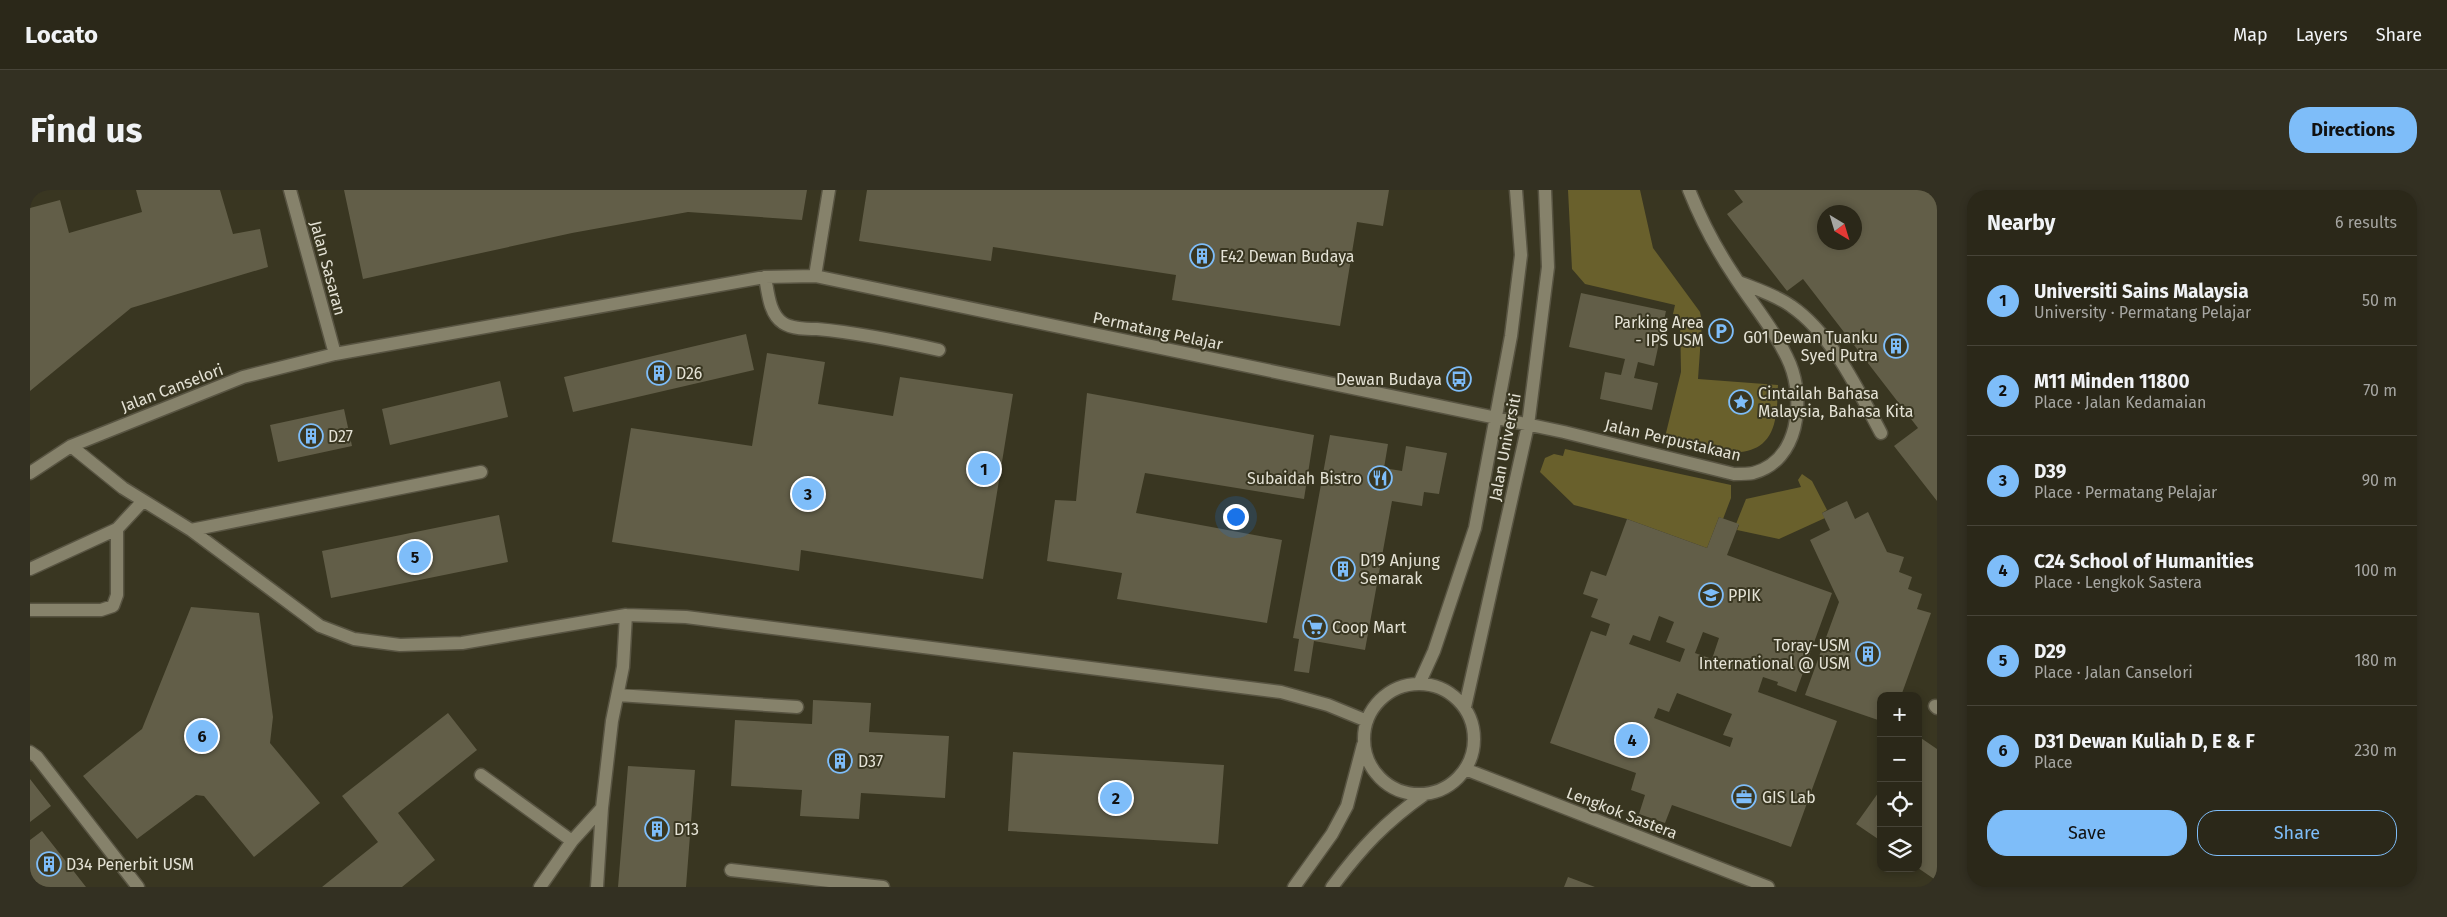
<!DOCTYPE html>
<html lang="en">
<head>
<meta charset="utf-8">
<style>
	:root { --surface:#2b2819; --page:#333022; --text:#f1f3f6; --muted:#a6a6a2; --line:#474438; --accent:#7ebdf9 }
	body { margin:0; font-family:"Fira Sans",sans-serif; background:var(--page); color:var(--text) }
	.controls { position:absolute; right:15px; bottom:15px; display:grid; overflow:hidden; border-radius:10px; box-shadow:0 2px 8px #0003 }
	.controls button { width:45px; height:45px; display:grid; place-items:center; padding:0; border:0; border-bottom:1px solid var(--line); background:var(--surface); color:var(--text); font:25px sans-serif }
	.compass { position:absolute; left:1787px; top:15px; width:45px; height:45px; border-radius:50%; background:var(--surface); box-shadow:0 2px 8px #0003; rotate:142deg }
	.you { position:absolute; left:1205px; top:326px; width:18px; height:18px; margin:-12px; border:4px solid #fff; border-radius:50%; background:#1a73e8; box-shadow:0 0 0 8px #1a73e833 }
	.badge { display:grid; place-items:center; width:32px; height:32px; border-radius:50%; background:var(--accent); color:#111; font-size:16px; font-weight:700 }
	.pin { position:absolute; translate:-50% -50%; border:2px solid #fff; box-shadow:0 1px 5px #0006 }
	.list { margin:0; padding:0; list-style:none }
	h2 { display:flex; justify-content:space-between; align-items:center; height:65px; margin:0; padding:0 20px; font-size:21px }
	h2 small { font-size:16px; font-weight:400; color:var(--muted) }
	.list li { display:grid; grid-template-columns:32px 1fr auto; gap:15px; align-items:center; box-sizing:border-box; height:90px; padding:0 20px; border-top:1px solid var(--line) }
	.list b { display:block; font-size:19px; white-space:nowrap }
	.list p { margin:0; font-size:16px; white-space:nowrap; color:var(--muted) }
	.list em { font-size:16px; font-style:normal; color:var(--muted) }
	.actions { display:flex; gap:10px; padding:15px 20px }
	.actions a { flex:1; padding:11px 0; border:1px solid var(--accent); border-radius:20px; text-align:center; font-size:18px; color:var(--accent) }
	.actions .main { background:var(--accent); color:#111 }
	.icon { flex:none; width:28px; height:28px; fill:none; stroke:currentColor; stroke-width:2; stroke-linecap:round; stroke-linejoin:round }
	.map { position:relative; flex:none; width:1907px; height:697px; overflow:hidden; border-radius:20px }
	header { display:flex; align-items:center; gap:30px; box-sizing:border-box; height:70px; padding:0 25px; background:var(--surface); border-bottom:1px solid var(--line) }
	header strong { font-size:24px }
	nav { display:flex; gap:28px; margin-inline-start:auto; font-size:18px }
	.intro { display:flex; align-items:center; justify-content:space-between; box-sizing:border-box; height:120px; padding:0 30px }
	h1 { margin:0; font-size:35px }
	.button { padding:12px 22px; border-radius:20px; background:var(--accent); color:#111; font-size:18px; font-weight:700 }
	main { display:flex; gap:30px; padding:0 30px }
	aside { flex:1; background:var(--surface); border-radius:20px; box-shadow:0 2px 8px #0003 }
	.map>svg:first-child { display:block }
	.green { fill:#69602c }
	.building { fill:#625e48; fill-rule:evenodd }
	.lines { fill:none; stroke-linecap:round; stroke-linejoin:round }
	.minor-casing { stroke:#585442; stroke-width:15 }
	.minor { stroke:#86826b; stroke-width:12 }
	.labels { text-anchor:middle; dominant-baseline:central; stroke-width:4; stroke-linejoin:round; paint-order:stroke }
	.poi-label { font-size:16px; fill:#e4e2d5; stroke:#393621; text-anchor:start }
	.street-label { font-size:16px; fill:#e4e2d5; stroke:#393621 }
</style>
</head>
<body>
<header>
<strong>Locato</strong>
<nav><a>Map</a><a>Layers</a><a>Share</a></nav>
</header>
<div class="intro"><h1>Find us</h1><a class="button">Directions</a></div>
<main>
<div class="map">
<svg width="1907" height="697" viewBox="0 0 1907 697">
	<rect width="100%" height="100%" fill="#393621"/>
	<path class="green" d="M1538 0H1610L1623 58 1670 122 1672 132 1668 189 1748 195C1747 207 1748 219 1745 230 1734 284 1669 256 1635 247L1651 182 1650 126 1643 124 1645 115 1555 94 1542 79Z
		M1535 259 1701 295V308L1693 329 1689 327 1677 358 1597 329 1544 315 1510 282 1515 268 1524 264 1533 266Z
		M1772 284 1782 291 1797 320 1792 323 1795 328 1749 349 1707 340 1709 335 1706 334 1716 309 1771 297 1768 290Z"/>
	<path class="building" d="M106 0H190L203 44 230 39 238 77 101 118 0 201V18L30 10 39 43 112 22Z
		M314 0H777L772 30 658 22 542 43 333 89Z
		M837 0H1359L1353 36 1327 32 1310 136 1142 110 1146 85 963 57 961 71 829 51Z
		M1704 0H1907V311L1864 256 1888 238 1773 89 1757 101 1697 24 1713 12ZM1794 22H1824V52H1794Z
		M1551 103 1636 121 1624 176 1608 172 1604 188 1628 193 1622 220 1570 209 1575 182 1591 185 1595 169 1539 157Z
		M716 144 724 180 543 222 534 187Z
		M737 163 795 172 788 214 863 226 870 187 983 204 953 389 771 360 769 381 582 352 601 238 722 256Z
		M470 191 478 227 360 255 352 219Z
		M1057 203 1284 245 1274 309 1115 283 1106 323 1252 350 1237 433 1087 409 1092 383 1017 371 1025 310 1046 311Z
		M314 219 322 256 248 272 240 235Z
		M1300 245 1358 254 1354 278 1372 281 1376 256 1417 263 1409 304 1394 302 1392 316 1362 311 1335 460 1284 451 1279 483 1264 481 1269 449 1263 448Z
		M1817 311 1825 329 1838 322 1857 362 1874 367 1869 382 1882 387 1878 399 1892 404 1887 419 1901 423 1871 506H1851V531L1775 505 1809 412 1780 350 1800 340 1792 323Z
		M469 325 478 372 301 408 292 361Z
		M1689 327 1709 334 1697 365 1802 403 1766 502 1747 495 1748 492 1733 487 1728 502 1807 531 1761 657 1642 615 1635 633 1609 624 1615 605 1601 600 1606 583 1520 553 1561 441 1576 446 1580 434 1561 427 1568 409 1553 404 1561 381 1576 386 1597 329 1677 358ZM1629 426 1644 432 1636 452 1655 459 1650 472 1599 454 1603 445 1620 451ZM1673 442 1689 448 1682 469 1665 463ZM1647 503 1702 524 1693 545 1703 548 1700 557 1624 528 1628 518 1639 522Z
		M161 417 229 423 243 527 240 553 290 613 224 667 174 606 166 605 107 649 53 586 112 539Z
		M783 510 841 513 839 542 919 546 915 608 831 603 829 629 770 626 772 600 701 596 705 530 782 534Z
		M418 523 447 560 368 623 405 670 372 697H292L348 652 312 606Z
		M1888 546 1907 559V691L1888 678Z
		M983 562 1194 575 1188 654 978 641Z
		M598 576 665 580 656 697H588Z
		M0 589 21 616 0 632Z
		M1851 599V651L1826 634Z
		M12 641 56 697H0V650Z
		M1538 687 1565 697H1534Z"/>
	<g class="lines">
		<g class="minor-casing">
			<path id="minor" d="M260 0 305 164
				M785 86 1534 242 1704 284C1710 284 1718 284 1723 283 1769 271 1775 211 1760 174 1746 141 1722 114 1703 84 1685 57 1671 30 1659 0
				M735 87C738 102 739 124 753 133 762 139 777 139 787 139 829 143 869 151 909 160
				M1709 92C1726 99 1746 105 1761 116 1802 144 1828 200 1851 243
				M41 256 93 298 161 340 290 436 324 449 370 455 432 453 596 425 656 427 1251 502 1298 515 1337 531
				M0 283 41 256 213 187 305 164 735 87 785 86 799 0
				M161 340 451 282
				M0 379 87 339 112 312
				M0 420H71L83 416 87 405V339
				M1389 494 1404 461 1445 338 1481 146 1491 65 1486 0
				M1334 549a55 55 0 1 1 110 0a55 55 0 1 1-110 0Z
				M588 505 767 517
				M1905 516 1907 518
				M1435 517 1498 235 1518 77 1515 0
				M0 562 7 567 108 697
				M1435 579 1738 697
				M451 585 542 651
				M701 680 853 697
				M510 697 542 651 572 618
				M567 697 572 618 582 531 593 477 596 425
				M1264 697 1302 644 1317 616 1333 555
				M1302 697C1331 658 1355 632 1395 604"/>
		</g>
		<use href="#minor" class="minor"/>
	</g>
	<defs>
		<g id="building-ring" transform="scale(1.25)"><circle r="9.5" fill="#393621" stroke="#7ebdf9" stroke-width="1.5"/><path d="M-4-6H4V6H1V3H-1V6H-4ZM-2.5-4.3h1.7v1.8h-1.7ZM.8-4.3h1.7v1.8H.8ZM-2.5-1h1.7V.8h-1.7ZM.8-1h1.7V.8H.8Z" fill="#7ebdf9"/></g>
		<g id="parking-ring" transform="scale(1.25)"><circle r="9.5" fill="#393621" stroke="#7ebdf9" stroke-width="1.5"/><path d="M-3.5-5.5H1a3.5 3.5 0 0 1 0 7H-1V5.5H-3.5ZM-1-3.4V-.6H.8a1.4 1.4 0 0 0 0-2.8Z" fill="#7ebdf9"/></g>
		<g id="bus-ring" transform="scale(1.25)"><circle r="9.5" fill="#393621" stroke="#7ebdf9" stroke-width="1.5"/><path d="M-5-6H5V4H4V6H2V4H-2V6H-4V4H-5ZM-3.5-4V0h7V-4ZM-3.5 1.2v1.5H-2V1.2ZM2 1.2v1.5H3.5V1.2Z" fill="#7ebdf9"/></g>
		<g id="sight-ring" transform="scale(1.25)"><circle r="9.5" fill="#393621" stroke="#7ebdf9" stroke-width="1.5"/><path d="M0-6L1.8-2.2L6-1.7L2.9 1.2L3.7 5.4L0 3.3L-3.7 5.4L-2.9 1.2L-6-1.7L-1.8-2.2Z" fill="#7ebdf9"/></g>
		<g id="restaurant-ring" transform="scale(1.25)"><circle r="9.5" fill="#393621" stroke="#7ebdf9" stroke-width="1.5"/><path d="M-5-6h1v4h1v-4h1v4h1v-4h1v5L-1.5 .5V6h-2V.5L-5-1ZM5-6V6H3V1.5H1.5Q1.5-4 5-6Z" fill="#7ebdf9"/></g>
		<g id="university-ring" transform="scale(1.25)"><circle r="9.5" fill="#393621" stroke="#7ebdf9" stroke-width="1.5"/><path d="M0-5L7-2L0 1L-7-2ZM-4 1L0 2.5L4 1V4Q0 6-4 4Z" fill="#7ebdf9"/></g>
		<g id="supermarket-ring" transform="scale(1.25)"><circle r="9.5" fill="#393621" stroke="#7ebdf9" stroke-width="1.5"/><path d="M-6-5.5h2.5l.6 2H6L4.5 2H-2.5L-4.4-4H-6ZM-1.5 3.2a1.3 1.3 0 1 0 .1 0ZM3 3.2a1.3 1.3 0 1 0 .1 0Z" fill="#7ebdf9"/></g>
		<g id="office-ring" transform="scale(1.25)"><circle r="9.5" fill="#393621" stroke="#7ebdf9" stroke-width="1.5"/><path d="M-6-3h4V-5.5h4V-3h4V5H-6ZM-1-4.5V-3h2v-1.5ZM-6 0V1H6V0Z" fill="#7ebdf9"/></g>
	</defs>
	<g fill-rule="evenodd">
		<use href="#building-ring" x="1172" y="66"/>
		<use href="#parking-ring" x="1691" y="141"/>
		<use href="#building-ring" x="1866" y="156"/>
		<use href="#building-ring" x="629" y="183"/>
		<use href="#bus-ring" x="1429" y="189"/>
		<use href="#sight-ring" x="1711" y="212"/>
		<use href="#building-ring" x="281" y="246"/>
		<use href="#restaurant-ring" x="1350" y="288"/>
		<use href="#building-ring" x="1313" y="379"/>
		<use href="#university-ring" x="1681" y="405"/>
		<use href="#supermarket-ring" x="1285" y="437"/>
		<use href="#building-ring" x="1838" y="464"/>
		<use href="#building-ring" x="810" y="571"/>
		<use href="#office-ring" x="1714" y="607"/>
		<use href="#building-ring" x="627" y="639"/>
		<use href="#building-ring" x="19" y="674"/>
	</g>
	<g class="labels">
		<g class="poi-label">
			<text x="1190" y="66">E42 Dewan Budaya</text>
			<text x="1674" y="132" text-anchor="end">Parking Area<tspan x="1674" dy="18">- IPS USM</tspan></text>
			<text x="1848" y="147" text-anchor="end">G01 Dewan Tuanku<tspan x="1848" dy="18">Syed Putra</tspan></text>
			<text x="646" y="183">D26</text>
			<text x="1412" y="189" text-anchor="end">Dewan Budaya</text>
			<text x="1728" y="203">Cintailah Bahasa<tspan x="1728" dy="18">Malaysia, Bahasa Kita</tspan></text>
			<text x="298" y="246">D27</text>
			<text x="1332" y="288" text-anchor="end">Subaidah Bistro</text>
			<text x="1330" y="370">D19 Anjung<tspan x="1330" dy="18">Semarak</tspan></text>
			<text x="1698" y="405">PPIK</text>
			<text x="1302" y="437">Coop Mart</text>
			<text x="1820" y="455" text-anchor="end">Toray-USM<tspan x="1820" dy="18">International @ USM</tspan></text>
			<text x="828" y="571">D37</text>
			<text x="1732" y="607">GIS Lab</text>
			<text x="644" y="639">D13</text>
			<text x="36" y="674">D34 Penerbit USM</text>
		</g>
		<g class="street-label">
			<text transform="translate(298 78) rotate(75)">Jalan Sasaran</text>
			<text transform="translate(1128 141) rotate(12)">Permatang Pelajar</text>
			<text transform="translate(142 198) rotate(-21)">Jalan Canselori</text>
			<text transform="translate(1643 250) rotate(13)">Jalan Perpustakaan</text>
			<text transform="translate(1475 257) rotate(-79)">Jalan Universiti</text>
			<text transform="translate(1592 623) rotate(21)">Lengkok Sastera</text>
		</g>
	</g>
</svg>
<div class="controls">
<button>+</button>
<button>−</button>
<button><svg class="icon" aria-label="locate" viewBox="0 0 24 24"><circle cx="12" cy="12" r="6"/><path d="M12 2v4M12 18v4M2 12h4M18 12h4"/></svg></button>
<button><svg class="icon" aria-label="layers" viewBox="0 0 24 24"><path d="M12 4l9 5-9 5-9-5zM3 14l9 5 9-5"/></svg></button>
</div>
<svg class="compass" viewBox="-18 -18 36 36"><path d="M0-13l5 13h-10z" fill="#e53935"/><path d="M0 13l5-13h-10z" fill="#a6a6a2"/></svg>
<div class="you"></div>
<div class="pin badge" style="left:954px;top:279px">1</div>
<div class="pin badge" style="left:1086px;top:608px">2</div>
<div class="pin badge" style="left:778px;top:304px">3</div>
<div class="pin badge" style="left:1602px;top:550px">4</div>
<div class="pin badge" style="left:385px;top:367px">5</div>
<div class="pin badge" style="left:172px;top:546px">6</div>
</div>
<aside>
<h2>Nearby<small>6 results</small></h2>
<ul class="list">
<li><span class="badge">1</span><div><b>Universiti Sains Malaysia</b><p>University · Permatang Pelajar</p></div><em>50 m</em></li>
<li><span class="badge">2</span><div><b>M11 Minden 11800</b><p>Place · Jalan Kedamaian</p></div><em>70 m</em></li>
<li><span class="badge">3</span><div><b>D39</b><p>Place · Permatang Pelajar</p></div><em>90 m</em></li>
<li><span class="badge">4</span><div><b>C24 School of Humanities</b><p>Place · Lengkok Sastera</p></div><em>100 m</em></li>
<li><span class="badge">5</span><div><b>D29</b><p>Place · Jalan Canselori</p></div><em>180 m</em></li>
<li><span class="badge">6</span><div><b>D31 Dewan Kuliah D, E &amp; F</b><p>Place</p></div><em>230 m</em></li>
</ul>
<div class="actions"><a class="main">Save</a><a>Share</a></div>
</aside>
</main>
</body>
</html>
